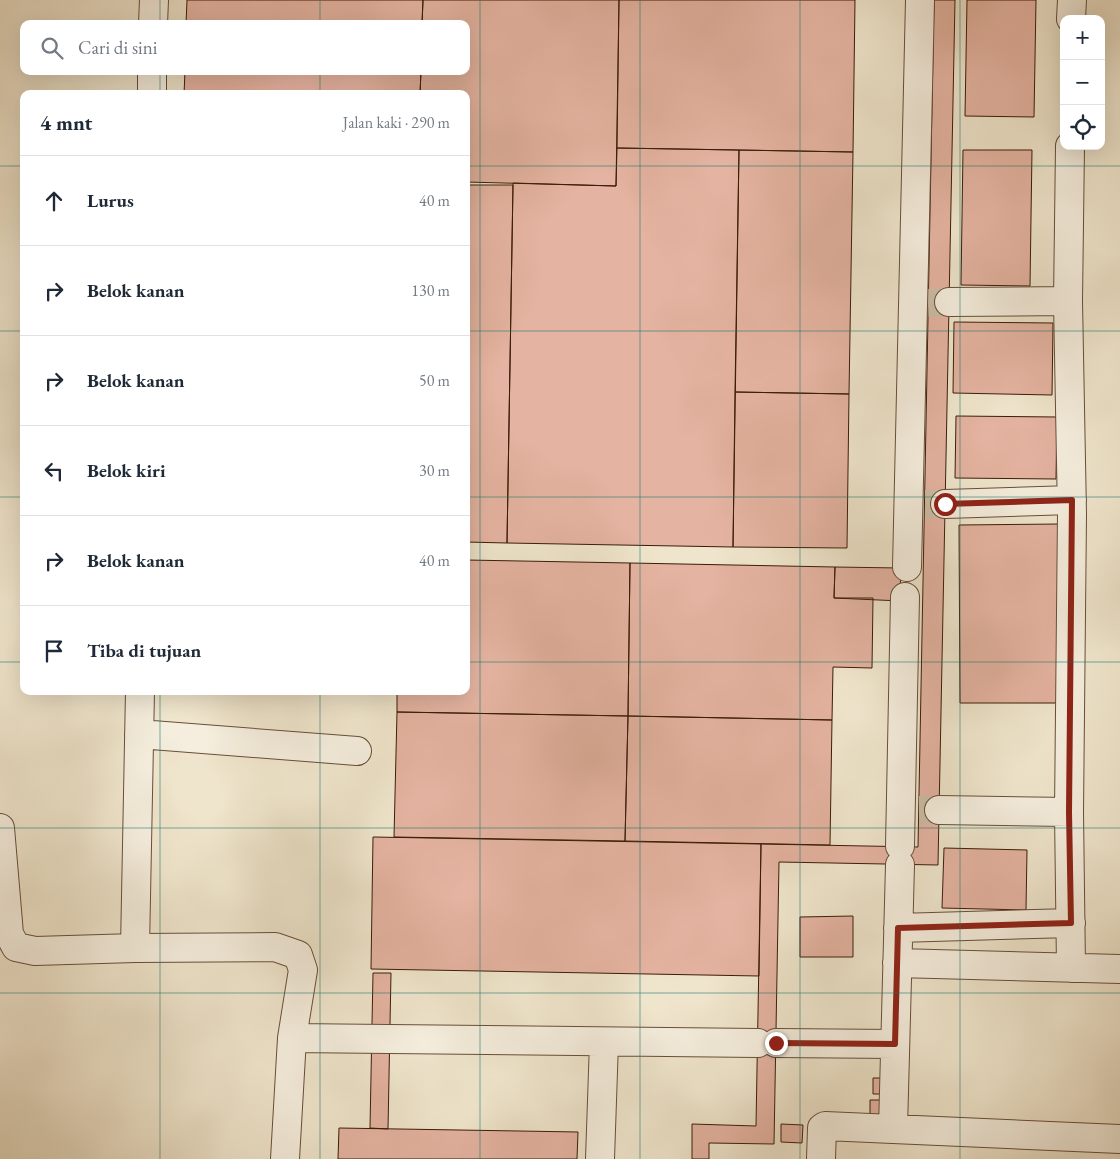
<!DOCTYPE html>
<html lang="id">
<head>
<meta charset="utf-8">
<style>
	:root { --surface:#fff; --page:#f6f6f7; --text:#1f2937; --muted:#747a83; --line:#e0e1e3 }
	body { margin:0; font-family:"EB Garamond",serif; background:var(--page); color:var(--text) }
	.controls { position:absolute; right:15px; top:15px; display:grid; overflow:hidden; border-radius:10px; box-shadow:0 5px 20px #0002 }
	.controls button { width:45px; height:45px; display:grid; place-items:center; padding:0; border:0; border-bottom:1px solid var(--line); background:var(--surface); color:var(--text); font:25px sans-serif }
	.stop { position:absolute; width:15px; height:15px; margin:-11px; border:4px solid #8f2418; border-radius:50%; background:#fff }
	.stop.end { background:#8f2418; border-color:#fff; box-shadow:0 1px 5px #0008 }
	.list { margin:0; padding:0; list-style:none }
	h2 { display:flex; justify-content:space-between; align-items:center; height:65px; margin:0; padding:0 20px; font-size:21px }
	h2 small { font-size:16px; font-weight:400; color:var(--muted) }
	.list li { display:grid; grid-template-columns:32px 1fr auto; gap:15px; align-items:center; box-sizing:border-box; height:90px; padding:0 20px; border-top:1px solid var(--line) }
	.list b { display:block; font-size:19px; white-space:nowrap }
	.list em { font-size:16px; font-style:normal; color:var(--muted) }
	.icon { flex:none; width:28px; height:28px; fill:none; stroke:currentColor; stroke-width:2; stroke-linecap:round; stroke-linejoin:round }
	.map { position:relative; flex:none; width:1120px; height:1159px; overflow:hidden }
	.search { position:absolute; background:var(--surface); box-shadow:0 5px 20px #0002; left:20px; top:20px; width:450px; height:55px; display:flex; align-items:center; gap:12px; box-sizing:border-box; padding:0 18px; border-radius:10px; color:var(--muted); font-size:19px }
	.panel { position:absolute; background:var(--surface); box-shadow:0 5px 20px #0002; left:20px; top:90px; width:450px; height:605px; border-radius:10px }
	.map>svg:first-child { display:block }
	.building { fill:#e4b3a1; stroke:#3b1c09 }
	.lines { fill:none; stroke-linecap:round; stroke-linejoin:round }
	.minor-tunnel { stroke:#cbbda5; stroke-width:28; stroke-dasharray:28 14; stroke-linecap:butt }
	.minor-casing { stroke:#684e3a; stroke-width:30 }
	.minor { stroke:#f5eede; stroke-width:28 }
	.route { stroke:#8f2418; stroke-width:6 }
	.grid { fill:none; stroke:#0f766e; stroke-width:1; stroke-opacity:0.55 }
</style>
</head>
<body>
<div class="map">
<svg width="1120" height="1159" viewBox="0 0 1120 1159">
	<rect width="100%" height="100%" fill="#efe5cc"/>
	<filter id="stains"><feTurbulence type="fractalNoise" baseFrequency=".004" numOctaves="4"/><feColorMatrix values="0 0 0 0 .2 0 0 0 0 .09 0 0 0 0 .02 0 0 0 .5 -.17"/></filter>
	<radialGradient id="worn" r=".72"><stop offset=".6" stop-color="#630" stop-opacity="0"/><stop offset="1" stop-color="#630" stop-opacity=".3"/></radialGradient>
	<path class="building" d="M187 0H423L422 24H186Z
		M423 0H619L616 186 466 182V94H420L421 71H466V24H422Z
		M619 0H855L853 152 617 148Z
		M934 0H955L938 865 779 862 774 1144 709 1143V1159H692V1124L756 1126 761 844 918 847Z
		M967 0H1036L1034 117 965 116Z
		M185 71H421L420 94H184Z
		M617 148 739 150 733 547 507 543 513 183 616 186Z
		M739 150 853 152 849 394 735 392Z
		M963 150H1032L1030 286 961 285Z
		M466 185H513L507 543 466 542Z
		M954 322 1053 323 1052 395 953 393Z
		M735 392 849 394 847 548 733 547Z
		M956 416 1057 417 1056 479 955 478Z
		M1060 524 1061 703H960L959 525Z
		M466 560 630 563 628 716 397 712V691H466Z
		M630 563 835 567 834 598H873L872 668 833 667 832 720 628 716Z
		M835 567 900 568 901 601 834 598Z
		M397 712 628 716 625 841 394 837Z
		M628 716 832 720 830 845 625 841Z
		M373 837 761 844 759 976 371 969Z
		M944 848 1027 850 1026 910 942 908Z
		M853 916V957H800V917Z
		M373 973H391L388 1129 370 1128Z
		M873 1078H885L886 1094H873Z
		M870 1100H881V1127H870Z
		M781 1124 803 1125 802 1143 781 1142Z
		M339 1128 578 1132 577 1159H338Z"/>
	<g class="lines">
		<path class="minor-tunnel" d="M928 303 949 302
			M925 504H945
			M919 810H939"/>
		<g class="minor-casing">
			<path id="minor" d="M1071 19 1072 0
				M153 24 154 0
				M152 94V71
				M1070 146 1068 301 1072 514 1069 812 1071 968
				M949 302 1068 301
				M945 504 1072 500
				M907 567 920 0
				M139 734 357 751
				M939 810 1069 812
				M0 828 9 934 16 947 35 951 135 948 275 947 298 955 303 970 292 1038 285 1159
				M900 846 905 597
				M900 865 893 1129 1120 1139
				M898 928 1071 923
				M135 948 140 691
				M897 963 1120 969
				M292 1038 758 1043
				M776 1043 895 1044
				M600 1159 604 1042
				M821 1159 822 1128 825 1126 893 1129"/>
		</g>
		<use href="#minor" class="minor"/>
	</g>
	<g class="lines">
		<path class="route" d="M776 1043 895 1044 898 928 1071 923 1069 812 1072 500 945 504"/>
	</g>
	<path class="grid" d="M160 0V24M320 0V24M480 0V1159M640 0V1159M800 0V1159M960 0V1159M160 71V94M320 71V94M0 166H24M466 166H1120M0 331H24M466 331H1120M0 497H24M466 497H1120M0 662H24M466 662H1120M160 691V1159M320 691V1159M0 828H1120M0 993H1120"/>
	<rect width="100%" height="100%" filter="url(#stains)"/>
	<rect width="100%" height="100%" fill="url(#worn)"/>
</svg>
<div class="controls">
<button>+</button>
<button>−</button>
<button><svg class="icon" aria-label="locate" viewBox="0 0 24 24"><circle cx="12" cy="12" r="6"/><path d="M12 2v4M12 18v4M2 12h4M18 12h4"/></svg></button>
</div>
<div class="stop" style="left:945px;top:504px"></div>
<div class="stop end" style="left:776px;top:1043px"></div>
<div class="search"><svg class="icon" aria-label="search" viewBox="0 0 24 24"><circle cx="10" cy="10" r="6"/><path d="M15 15l6 6"/></svg>Cari di sini</div>
<section class="panel">
<h2>4 mnt<small>Jalan kaki · 290 m</small></h2>
<ul class="list">
<li><svg class="icon" aria-label="ahead" viewBox="0 0 24 24"><path d="M12 20V5M6 11l6-6 6 6"/></svg><div><b>Lurus</b></div><em>40 m</em></li>
<li><svg class="icon" aria-label="right" viewBox="0 0 24 24"><path d="M7 20v-9h11M14 6l5 5-5 5"/></svg><div><b>Belok kanan</b></div><em>130 m</em></li>
<li><svg class="icon" aria-label="right" viewBox="0 0 24 24"><path d="M7 20v-9h11M14 6l5 5-5 5"/></svg><div><b>Belok kanan</b></div><em>50 m</em></li>
<li><svg class="icon" aria-label="left" viewBox="0 0 24 24"><path d="M17 20v-9H6M10 6l-5 5 5 5"/></svg><div><b>Belok kiri</b></div><em>30 m</em></li>
<li><svg class="icon" aria-label="right" viewBox="0 0 24 24"><path d="M7 20v-9h11M14 6l5 5-5 5"/></svg><div><b>Belok kanan</b></div><em>40 m</em></li>
<li><svg class="icon" aria-label="arrive" viewBox="0 0 24 24"><path d="M6 21V4h12l-3 4 3 4H6"/></svg><div><b>Tiba di tujuan</b></div></li>
</ul>
</section>
</div>
</body>
</html>
